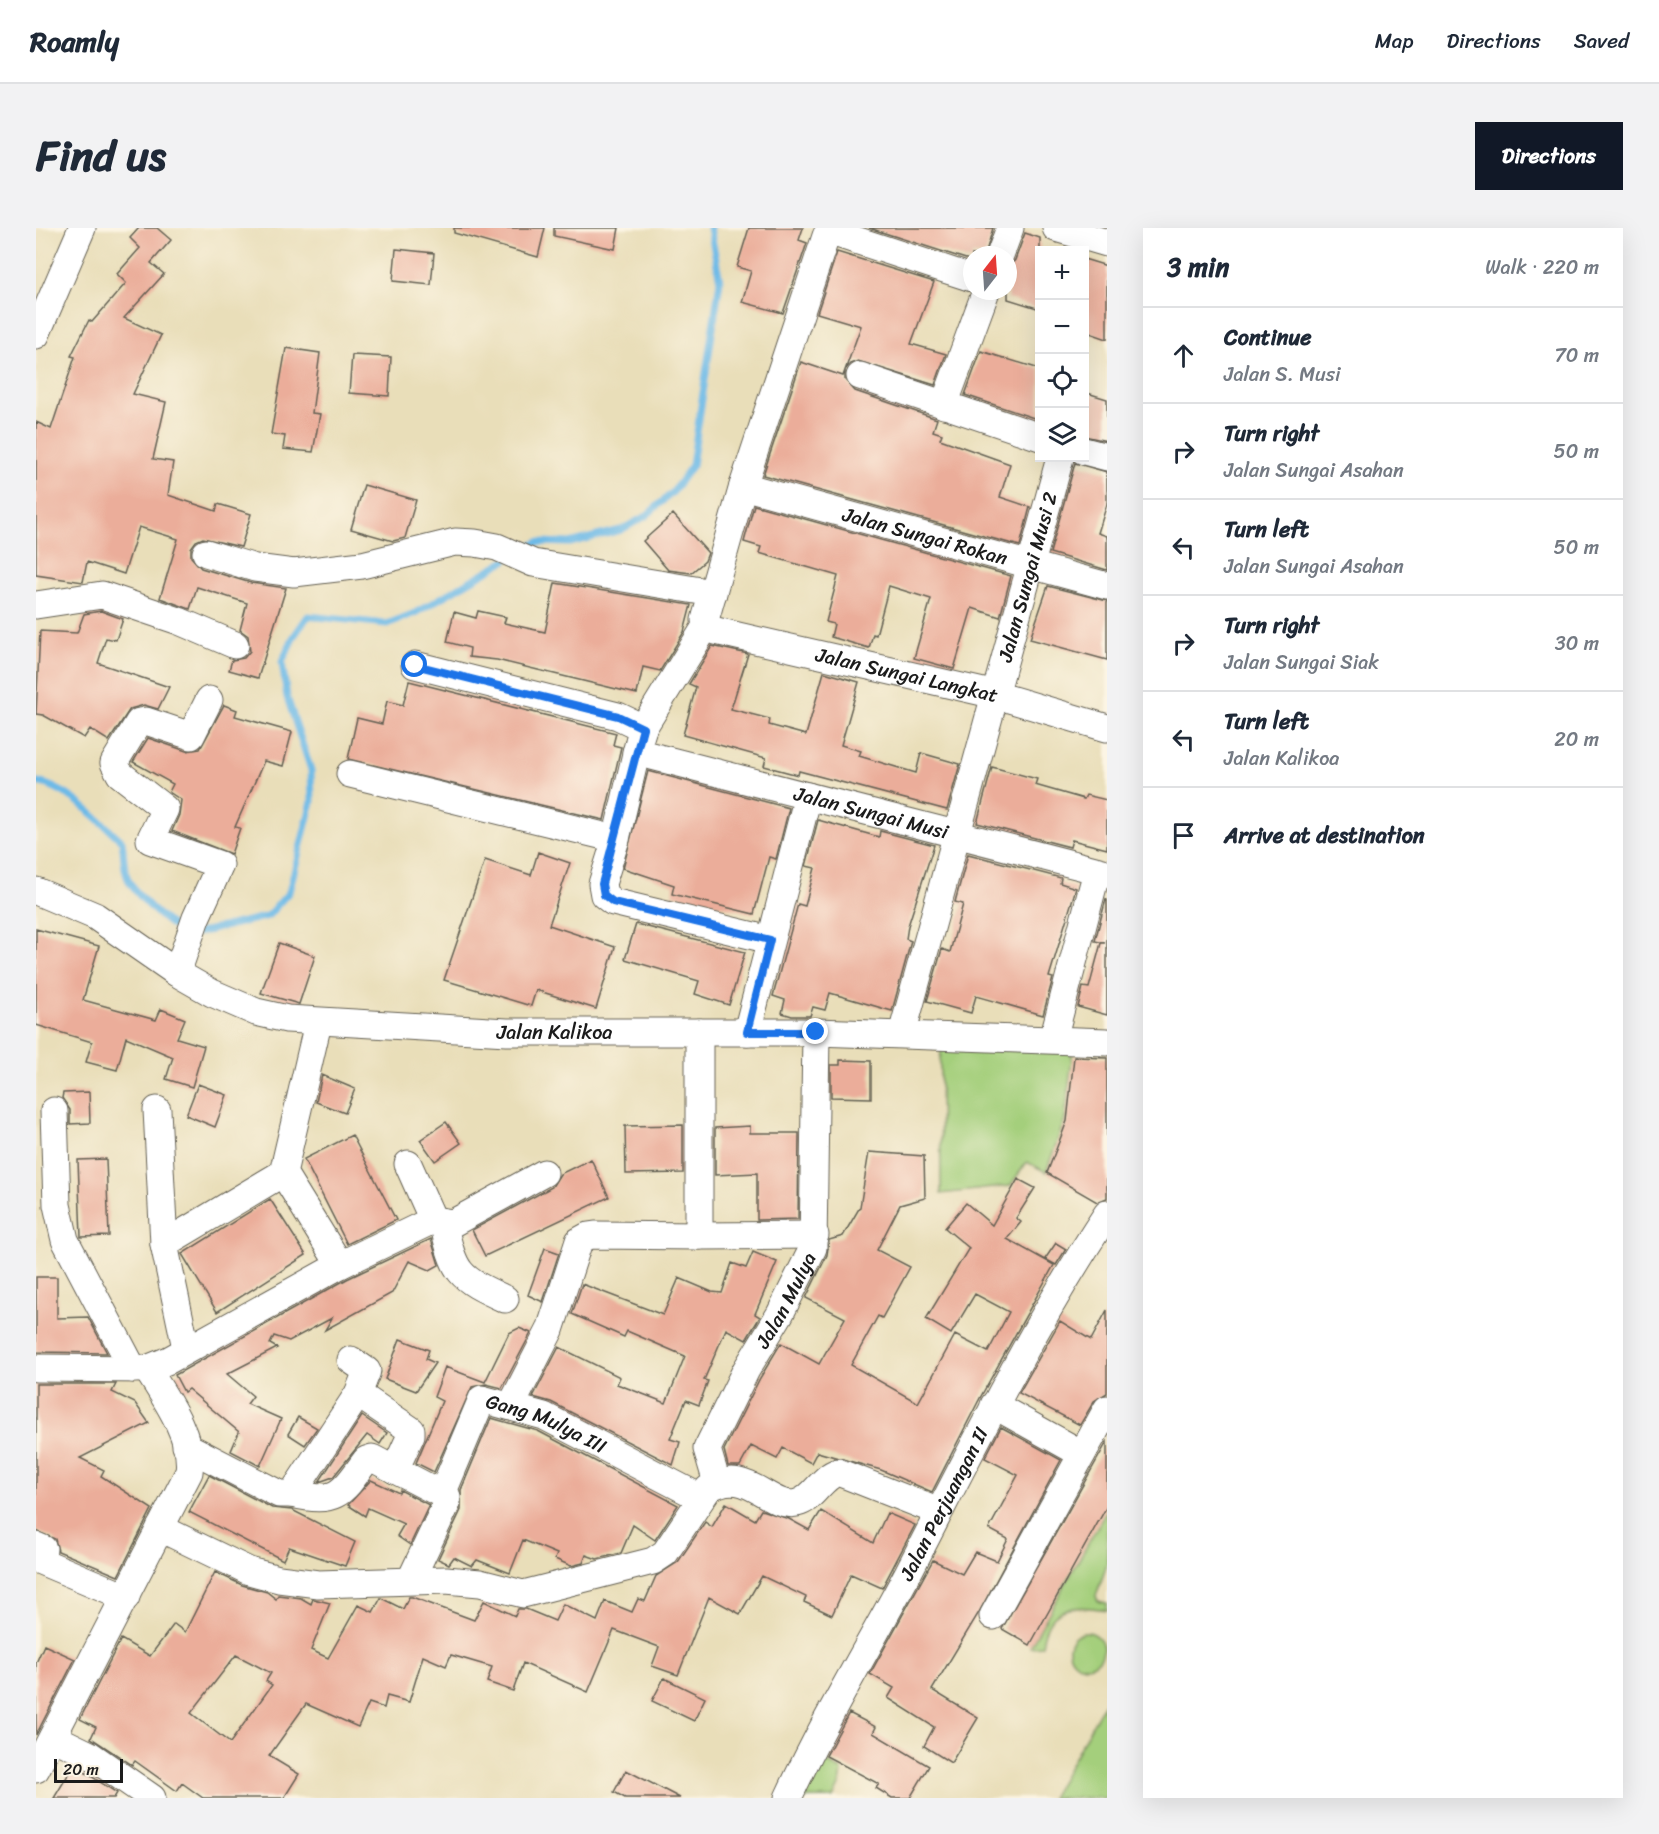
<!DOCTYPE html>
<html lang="en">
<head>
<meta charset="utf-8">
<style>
	:root { --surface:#fff; --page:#f2f2f3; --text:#1f2937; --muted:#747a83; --line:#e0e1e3; --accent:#111827 }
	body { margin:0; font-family:Sriracha,sans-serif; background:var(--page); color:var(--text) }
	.controls { position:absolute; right:18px; top:18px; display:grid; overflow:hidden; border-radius:0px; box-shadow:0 6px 24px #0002 }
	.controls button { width:54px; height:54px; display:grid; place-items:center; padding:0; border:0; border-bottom:2px solid var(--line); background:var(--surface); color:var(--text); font:30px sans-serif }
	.compass { position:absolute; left:927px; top:18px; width:54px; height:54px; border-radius:50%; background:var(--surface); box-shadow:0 6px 24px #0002; rotate:17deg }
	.scale { position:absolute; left:18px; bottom:15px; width:69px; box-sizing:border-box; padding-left:6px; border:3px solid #1c1c1c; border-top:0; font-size:16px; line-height:21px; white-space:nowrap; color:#1c1c1c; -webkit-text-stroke:4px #fcf5e5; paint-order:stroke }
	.stop { position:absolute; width:18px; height:18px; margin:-14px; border:4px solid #1a73e8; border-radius:50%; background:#fff }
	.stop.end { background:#1a73e8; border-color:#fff; box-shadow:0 2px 6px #0008 }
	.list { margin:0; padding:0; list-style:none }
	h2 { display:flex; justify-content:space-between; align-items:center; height:78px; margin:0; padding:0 24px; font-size:26px }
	h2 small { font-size:20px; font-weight:400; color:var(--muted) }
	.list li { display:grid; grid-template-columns:39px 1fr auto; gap:18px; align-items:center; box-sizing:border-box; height:96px; padding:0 24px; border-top:2px solid var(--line) }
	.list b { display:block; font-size:22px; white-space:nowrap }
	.list p { margin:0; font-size:20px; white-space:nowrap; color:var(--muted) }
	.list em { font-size:20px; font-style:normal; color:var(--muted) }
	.icon { flex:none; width:33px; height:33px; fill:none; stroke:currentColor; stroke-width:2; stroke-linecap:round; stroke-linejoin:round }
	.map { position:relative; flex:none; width:1071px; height:1570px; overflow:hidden; border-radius:0px }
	header { display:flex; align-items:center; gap:36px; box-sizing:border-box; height:84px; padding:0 30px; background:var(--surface); border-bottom:2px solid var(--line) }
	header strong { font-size:28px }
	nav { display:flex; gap:33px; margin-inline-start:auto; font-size:21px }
	.intro { display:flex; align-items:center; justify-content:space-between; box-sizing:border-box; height:144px; padding:0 36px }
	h1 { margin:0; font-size:42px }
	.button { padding:15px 27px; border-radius:0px; background:var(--accent); color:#fff; font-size:21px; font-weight:700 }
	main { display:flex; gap:36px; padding:0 36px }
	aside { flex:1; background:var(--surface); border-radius:0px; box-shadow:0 6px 24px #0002 }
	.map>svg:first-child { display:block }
	.green { fill:#a4cf7b; stroke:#60764c; stroke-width:1.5 }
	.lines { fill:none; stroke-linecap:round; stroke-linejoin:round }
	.stream { stroke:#6dbae7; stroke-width:7 }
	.building { fill:#ebad9a; fill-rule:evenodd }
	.minor-casing { stroke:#646053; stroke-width:29 }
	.minor { stroke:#fff; stroke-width:27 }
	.route { stroke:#1a73e8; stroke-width:8 }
	.labels { text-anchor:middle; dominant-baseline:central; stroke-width:6; stroke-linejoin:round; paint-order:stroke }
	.street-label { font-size:20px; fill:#1c1c1c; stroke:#fcf5e5 }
</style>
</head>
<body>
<header>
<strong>Roamly</strong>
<nav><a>Map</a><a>Directions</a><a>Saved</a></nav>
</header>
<div class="intro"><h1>Find us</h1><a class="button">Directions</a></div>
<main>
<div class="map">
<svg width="1071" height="1570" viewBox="0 0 1071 1570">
	<rect width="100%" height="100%" fill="#fcf5e5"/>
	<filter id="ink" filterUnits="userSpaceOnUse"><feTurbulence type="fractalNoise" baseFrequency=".0167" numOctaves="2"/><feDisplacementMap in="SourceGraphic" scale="12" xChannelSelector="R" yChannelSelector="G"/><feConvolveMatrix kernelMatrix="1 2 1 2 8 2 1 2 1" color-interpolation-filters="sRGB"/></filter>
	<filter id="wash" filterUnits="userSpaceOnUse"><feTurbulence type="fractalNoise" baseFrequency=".008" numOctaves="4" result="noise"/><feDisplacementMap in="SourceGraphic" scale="24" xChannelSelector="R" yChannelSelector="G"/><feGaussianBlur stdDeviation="1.35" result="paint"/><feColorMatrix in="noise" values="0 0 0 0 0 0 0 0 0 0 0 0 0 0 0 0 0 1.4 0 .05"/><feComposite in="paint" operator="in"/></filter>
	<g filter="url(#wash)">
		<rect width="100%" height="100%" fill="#e9deb9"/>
		<path class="green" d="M910 817 1037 820 1029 891 1010 944 991 934 974 958 905 966 904 833 905 823Z
			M1071 1282V1336L1060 1368 1062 1373 1071 1375V1382C1037 1377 1011 1376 1006 1418L994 1419Z
			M1033 1421a17 17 0 1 1 34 0a17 17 0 1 1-34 0Z
			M1071 1471V1570H1015Z
			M780 1527 806 1543 804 1556 797 1570H762Z"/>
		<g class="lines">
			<path class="stream" d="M485 323 502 314 534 315 585 302 610 288 637 264 656 237 684 53 674 0
				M0 554C33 559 62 592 86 613 88 624 87 641 92 651 99 666 133 700 148 703
				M162 705 232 688 253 664 276 573 275 542 251 469 246 434 258 408 272 388 351 396 379 385 470 332"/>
		</g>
		<g id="blocks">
			<path class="building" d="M103 0H121L135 12 115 35 128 46 88 90 125 107 97 166 130 174 117 231 137 234 132 267 180 283 182 276 215 286 205 319 167 310 160 313 155 320V329L165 340 215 355 250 360 222 450 193 442 196 432 208 430 214 423 212 408 204 402 211 375 161 359 154 381 124 370 142 311 103 299 88 346 51 334 47 354 0 347V194L15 201 39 129 35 128 53 92 56 94 90 55 81 46 104 20 94 10Z
				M418 0H509L502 29 418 5Z
				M518 0H583L579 21 518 8Z
				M713 0H767L763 12 771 15 747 85 706 74 715 43 701 39Z
				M833 0H957L949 27H936V33Z
				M989 5 1004 10V81L972 71V40L979 32Z
				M360 21 398 25 395 57 357 53Z
				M801 24 898 54 875 116 910 126 899 157 822 133 814 136 809 142V152L819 163 901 191 897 203 906 206 904 211 974 236 964 269 994 279 984 318 727 247 765 134 807 148 825 98 781 85Z
				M1048 31 1071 38V111L1048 103Z
				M250 120 284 125 276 185 284 186 277 224 247 221 249 208 235 206Z
				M945 123 1004 141V192L929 167Z
				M316 127 355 129 353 168 313 165Z
				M1048 164 1071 171V213L1048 208Z
				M1039 235 1071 244V276L1062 305 1071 308V342L1014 325Z
				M328 257 380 272 369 310 357 313 315 301Z
				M718 277 975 348 964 389 936 380 918 441 878 430 895 371 853 358 840 407 837 406 833 420 795 409 798 396 790 394 802 348 723 325 725 319 708 314Z
				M637 286 672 325 669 333 655 345 632 342 607 313Z
				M519 355 655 377 648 404 624 443 607 439 601 466 461 432 433 429 434 420 411 414 418 384 440 390 442 383 470 389 468 395 509 404Z
				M1012 358 1071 373V432L994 411Z
				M65 383 87 391 80 412 70 410 62 435 133 459 122 481 108 477 94 481 73 513 54 501 48 510 7 487 0 486 4 403 41 405 48 386Z
				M676 418 712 426 695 481 734 491 733 497 770 507 788 444 823 454 805 517 825 523 823 528 880 545 885 525 924 536 911 582 763 543 762 547 728 538 730 530 647 507 660 459 653 456Z
				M373 453 580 505 577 517 585 519 568 592 312 531 321 490 346 496 351 473 367 477Z
				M188 477 201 482 199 488 256 504 247 538 228 533 199 599 204 600 195 626 136 603 143 587 145 572 133 564 137 556 97 534 112 510 150 523 164 521Z
				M956 539 1001 551 999 557 1048 571 1050 567 1071 572V621L1036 612 1034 619 941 595Z
				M612 543 753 580 740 631 733 629 718 686 636 666 638 657 587 640Z
				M782 592 843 609 844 603 898 617 872 698 870 711 875 713 856 783 794 765 789 782 777 779 774 788H756L746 785 749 772 737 768 762 676 769 678 779 640 770 638Z
				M502 624 534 635 513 697 579 719 560 781 500 762 495 778 408 752 449 632 495 647Z
				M932 626 1025 650 1024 655 1040 660 1013 749 1017 750 1007 787 940 768 935 785 891 773 906 721 914 724 927 676 919 674Z
				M1070 671 1071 672V787L1042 779 1047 759 1053 760 1065 715H1069L1059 713Z
				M600 696 709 724 693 777 659 766 663 753 589 731Z
				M0 701 63 718 47 772 120 792 125 781 149 791 141 810 168 818 156 859 130 851 137 829 90 809 81 842 50 834 56 814 0 797Z
				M243 715 279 728 263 776 225 765Z
				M1038 829 1071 830V970L1061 974 1011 945 1031 893Z
				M804 832 835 833V870L795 869V837H804Z
				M286 847 319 861 309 885 280 874Z
				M162 856 191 867 179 899 150 887Z
				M53 864 54 895 34 896V882L26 870 27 865Z
				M410 894 425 915 399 933 384 912Z
				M647 897V945L590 946 589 898Z
				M714 898V905H763L762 991 721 992V945L679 947V900Z
				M316 907 360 992 311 1016 268 931Z
				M833 924 888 928 889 970 864 977 841 1022 874 1039 846 1090 842 1088 815 1137 882 1175 919 1107 952 1124 973 1084 939 1066 915 1106 890 1091 933 1020 909 1000 930 975 956 997 982 951 999 960 980 990 985 994 971 1011 1018 1037 944 1170 896 1264 845 1242 781 1224 775 1235 747 1220 741 1231 715 1218 704 1238H692L688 1222 724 1150 745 1115 783 1136 809 1090 770 1070 791 1027 793 1012 807 1008 824 979Z
				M70 931 73 1008 45 1009 42 932Z
				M555 931 573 969 449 1028 436 1002 516 959 524 946Z
				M234 971 270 1027 181 1084 146 1026Z
				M395 1011 403 1037 394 1042 373 1033 356 1065 289 1102 296 1090 253 1113 238 1108 234 1116 241 1120 191 1146 217 1168 211 1176 245 1191 224 1238 195 1223 203 1204 152 1161 148 1164 139 1147 311 1051Z
				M1020 1015 1030 1021 1020 1037 1009 1031Z
				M509 1020 523 1025 507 1074 492 1067Z
				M717 1024 741 1034 719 1086 724 1089 710 1112 690 1101 668 1152 672 1153 663 1177 650 1172 634 1211 644 1214 637 1237 515 1174 497 1169 523 1119 584 1149 581 1156 630 1175 649 1128 591 1103 588 1109 536 1086 546 1056 627 1087 643 1050 676 1064 686 1065 696 1035 710 1040Z
				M0 1049H21V1090L52 1089 71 1125 0 1124Z
				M1071 1082V1165L1058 1173 1044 1197 983 1165 1024 1093 1055 1112Z
				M483 1100 495 1105 466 1160 450 1156 436 1159 398 1244 380 1235 406 1173 398 1169 409 1139 449 1154 473 1105Z
				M364 1111 393 1122 390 1131 399 1135 380 1163 349 1151Z
				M0 1156H80L76 1164 99 1175 113 1195 44 1230 68 1242 65 1248 116 1281 82 1348 22 1323 19 1311 0 1303Z
				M326 1188 351 1205 344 1216 331 1207 297 1249 283 1254Z
				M262 1189 281 1200 269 1217 252 1206Z
				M455 1190 502 1203 642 1277 619 1312 597 1297 585 1325 561 1331 550 1327 547 1335 535 1338 519 1331 521 1326 487 1312 474 1345 441 1332 436 1338 418 1329 413 1336 402 1331 425 1282V1262Z
				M965 1199 1025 1232 942 1386 896 1462 942 1490 915 1535 888 1518 898 1499 852 1470 858 1460 834 1446 897 1332 926 1346 939 1324 961 1333 972 1311 953 1301 982 1247 949 1230Z
				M1071 1214V1278L994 1417 966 1401Z
				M173 1247 236 1280 256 1282 319 1314 309 1338 253 1319 247 1332 153 1284Z
				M335 1252 363 1265 364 1262 393 1277 374 1317 361 1308 368 1296 332 1280 329 1288 312 1277Z
				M690 1275 719 1292 725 1282 753 1291 773 1302 785 1283 837 1315 851 1285 879 1297 846 1360 815 1346 796 1387 768 1374 770 1369 726 1348 704 1386 673 1369 642 1447 616 1438 623 1419 578 1402 552 1464 487 1435 477 1463 451 1454 456 1439 415 1427 410 1438 387 1428 373 1474 351 1468 348 1480 333 1475 322 1499 270 1476 233 1528 263 1546 248 1570H167L146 1555 141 1563 99 1533 96 1537 55 1510 60 1499 44 1491 85 1411 114 1428 138 1396 149 1404 179 1344 206 1357 231 1364 240 1371 242 1367 265 1370 275 1376 277 1371 294 1375 275 1422 292 1430 322 1377 337 1384 345 1370 367 1381 373 1369H376L438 1392 448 1373 479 1388 482 1381H490L519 1393 527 1376 561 1393 569 1373 596 1384 602 1371 609 1373 620 1348 642 1334 669 1294 676 1299ZM200 1427 235 1445 230 1453 236 1457 194 1515 155 1485Z
				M8 1417 39 1431 0 1507V1435Z
				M628 1450 669 1470 658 1493 616 1473Z
				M813 1485 840 1499 837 1505 893 1538 874 1570H856L840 1560 843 1556 790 1528Z
				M38 1537 81 1565 78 1570H18Z
				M590 1542 644 1570H589L578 1564Z"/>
		</g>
	</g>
	<g filter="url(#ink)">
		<use href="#blocks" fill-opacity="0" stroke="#646053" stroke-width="1.5"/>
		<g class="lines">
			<g class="minor-casing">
				<g id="minor">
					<path d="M1020 0 1071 15"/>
					<path d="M964 27 974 0"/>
					<path d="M0 107 46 0"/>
					<path d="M824 148 1004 209"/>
					<path d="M908 177 950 63"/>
					<path d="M1048 223 1071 229"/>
					<path id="s1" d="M707 258 1071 358"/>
					<path d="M170 325 219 340 258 345 326 337 419 314 439 315 461 319 497 335 677 365"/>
					<path d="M0 377 66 367 143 393 199 417"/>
					<path id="s2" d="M670 398 680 403 960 467 1071 500"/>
					<path d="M379 437 582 488 607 500"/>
					<path id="s3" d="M600 524 1071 645"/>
					<path d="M314 546 580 611"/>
					<path id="s4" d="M0 663 59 688 141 745 176 765 220 784 251 791 471 804H780L1071 814"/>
					<path d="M734 712 577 674 568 667 566 656 580 611 603 513 607 500 670 398 669 392 707 258 790 8 798 5 936 50"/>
					<path d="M141 745 160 690 184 637 114 612 129 581 84 546 78 535 103 494 110 493 155 508 173 472"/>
					<path d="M711 804 772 568"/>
					<path id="s5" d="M866 806 1024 230"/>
					<path d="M1017 811 1061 643"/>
					<path d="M121 882 128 1016 150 1120"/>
					<path d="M18 883 21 977 29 1012 97 1141"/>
					<path d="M372 936 397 992"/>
					<path d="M407 994C419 1046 421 1049 469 1071"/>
					<path d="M663 1008 779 1007"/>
					<path d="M128 1016 247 945 282 795"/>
					<path d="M304 1037 397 992 417 995 508 945"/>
					<path d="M315 1132 331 1143 322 1166"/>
					<path d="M0 1140 111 1141 133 1132 304 1037 247 945"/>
					<path d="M958 1177 1046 1226"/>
					<path d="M475 1178 514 1102 543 1013 552 1008 559 1007 663 1008V804"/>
					<path d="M150 1218 243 1266H256L322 1166 375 1202V1207L359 1242"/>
					<path id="s6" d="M681 1255 671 1221 710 1142 744 1086 777 1020 780 804"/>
					<path d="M256 1266C300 1276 305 1267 330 1232L336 1230 411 1269V1275L375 1351"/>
					<path id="s7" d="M406 1266 446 1171 508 1188 665 1270"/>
					<path d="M124 1300 213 1343 243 1351 282 1356 410 1352 444 1355 487 1366 617 1333 629 1325 672 1261C710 1235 733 1282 761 1275 778 1271 785 1249 802 1244L901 1283"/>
					<path d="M0 1318 7 1321 2 1332 90 1369"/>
					<path d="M957 1388 1071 1181"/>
					<path d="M17 1509 54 1527 116 1570"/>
					<path d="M0 1541 153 1244C158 1210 128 1168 111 1141"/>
					<path id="s8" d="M752 1570C788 1492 832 1420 872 1345 935 1223 995 1101 1071 986"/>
				</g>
			</g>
			<use href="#minor" class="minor"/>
		</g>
	</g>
	<g class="lines" filter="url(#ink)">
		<path class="route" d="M379 437 582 488 607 500 566 656 568 667 577 674 734 712 711 804H780"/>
	</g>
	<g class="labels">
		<g class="street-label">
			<text stroke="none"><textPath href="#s1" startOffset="189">Jalan Sungai Rokan</textPath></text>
			<text stroke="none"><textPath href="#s5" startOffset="474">Jalan Sungai Musi 2</textPath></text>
			<text stroke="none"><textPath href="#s2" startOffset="207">Jalan Sungai Langkat</textPath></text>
			<text stroke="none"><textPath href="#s3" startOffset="243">Jalan Sungai Musi</textPath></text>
			<text stroke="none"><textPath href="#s4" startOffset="552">Jalan Kalikoa</textPath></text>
			<text stroke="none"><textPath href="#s6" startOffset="204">Jalan Mulya</textPath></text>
			<text stroke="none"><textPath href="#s7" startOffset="172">Gang Mulya III</textPath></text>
			<text stroke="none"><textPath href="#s8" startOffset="333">Jalan Perjuangan II</textPath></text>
		</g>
	</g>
</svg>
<div class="controls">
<button>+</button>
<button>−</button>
<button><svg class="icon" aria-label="locate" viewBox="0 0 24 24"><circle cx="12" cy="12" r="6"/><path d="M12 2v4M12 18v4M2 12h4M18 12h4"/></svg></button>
<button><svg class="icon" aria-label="layers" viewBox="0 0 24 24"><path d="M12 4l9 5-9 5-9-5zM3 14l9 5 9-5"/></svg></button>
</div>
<svg class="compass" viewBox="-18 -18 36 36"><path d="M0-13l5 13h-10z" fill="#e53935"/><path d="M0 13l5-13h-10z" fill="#747a83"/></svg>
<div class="scale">20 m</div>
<div class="stop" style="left:379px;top:437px"></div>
<div class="stop end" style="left:780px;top:804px"></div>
</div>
<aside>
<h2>3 min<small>Walk · 220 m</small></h2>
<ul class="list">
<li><svg class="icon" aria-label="ahead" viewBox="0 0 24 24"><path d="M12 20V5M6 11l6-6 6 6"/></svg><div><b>Continue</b><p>Jalan S. Musi</p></div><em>70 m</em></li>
<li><svg class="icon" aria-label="right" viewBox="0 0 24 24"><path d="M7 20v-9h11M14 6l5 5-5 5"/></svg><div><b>Turn right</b><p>Jalan Sungai Asahan</p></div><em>50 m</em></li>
<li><svg class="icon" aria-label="left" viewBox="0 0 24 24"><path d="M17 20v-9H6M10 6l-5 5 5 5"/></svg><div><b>Turn left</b><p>Jalan Sungai Asahan</p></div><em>50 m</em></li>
<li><svg class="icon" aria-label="right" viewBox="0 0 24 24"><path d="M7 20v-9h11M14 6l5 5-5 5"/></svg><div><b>Turn right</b><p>Jalan Sungai Siak</p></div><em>30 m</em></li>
<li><svg class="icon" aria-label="left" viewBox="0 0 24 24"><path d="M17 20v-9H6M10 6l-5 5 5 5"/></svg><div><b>Turn left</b><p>Jalan Kalikoa</p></div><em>20 m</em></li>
<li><svg class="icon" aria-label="arrive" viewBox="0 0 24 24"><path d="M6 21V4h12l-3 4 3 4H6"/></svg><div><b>Arrive at destination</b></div></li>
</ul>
</aside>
</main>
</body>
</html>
